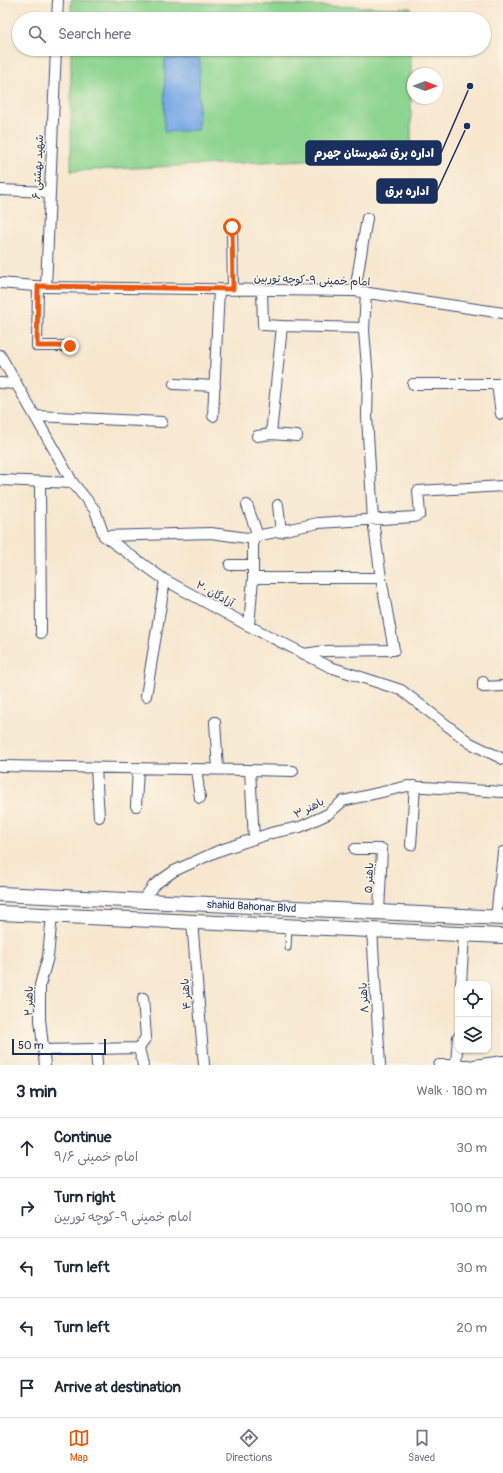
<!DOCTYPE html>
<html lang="en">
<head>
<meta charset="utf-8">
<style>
	:root { --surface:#fff; --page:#f6f6f7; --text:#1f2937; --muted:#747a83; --line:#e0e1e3; --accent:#ea580c }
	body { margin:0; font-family:Pangolin,"Playpen Sans Arabic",sans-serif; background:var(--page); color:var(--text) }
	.controls { position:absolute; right:12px; bottom:12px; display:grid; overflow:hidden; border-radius:8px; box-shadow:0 1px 3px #0004 }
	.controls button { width:36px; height:36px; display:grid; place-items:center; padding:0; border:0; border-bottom:1px solid var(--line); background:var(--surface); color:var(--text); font:20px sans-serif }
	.compass { position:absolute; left:407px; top:68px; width:36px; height:36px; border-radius:50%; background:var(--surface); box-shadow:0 1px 3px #0004; rotate:90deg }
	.scale { position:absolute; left:12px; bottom:10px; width:94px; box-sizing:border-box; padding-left:4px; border:2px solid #1b2f5e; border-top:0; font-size:11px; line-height:14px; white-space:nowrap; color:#1b2f5e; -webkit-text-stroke:3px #fcf5e5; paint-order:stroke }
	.stop { position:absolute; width:12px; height:12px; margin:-9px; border:3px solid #ea580c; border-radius:50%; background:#fff }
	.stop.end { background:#ea580c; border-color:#fff; box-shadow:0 1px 4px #0008 }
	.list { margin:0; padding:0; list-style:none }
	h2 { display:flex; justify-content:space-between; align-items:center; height:52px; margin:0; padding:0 16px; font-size:17px }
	h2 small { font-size:13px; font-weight:400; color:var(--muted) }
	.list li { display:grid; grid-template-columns:26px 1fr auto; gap:12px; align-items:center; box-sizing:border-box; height:60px; padding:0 16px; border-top:1px solid var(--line) }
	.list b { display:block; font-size:15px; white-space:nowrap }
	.list p { margin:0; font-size:13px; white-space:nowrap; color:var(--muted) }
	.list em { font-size:13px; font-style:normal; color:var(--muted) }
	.icon { flex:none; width:22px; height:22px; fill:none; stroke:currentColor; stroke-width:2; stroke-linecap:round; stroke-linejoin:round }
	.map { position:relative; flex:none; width:503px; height:1065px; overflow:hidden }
	.search { position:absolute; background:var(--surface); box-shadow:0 1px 3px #0004; left:12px; right:12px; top:12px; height:44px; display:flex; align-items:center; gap:10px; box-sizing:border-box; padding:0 14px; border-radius:22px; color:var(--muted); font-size:15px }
	.sheet { height:352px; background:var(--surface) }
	nav { display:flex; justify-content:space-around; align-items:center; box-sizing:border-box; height:56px; border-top:1px solid var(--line); background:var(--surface); font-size:11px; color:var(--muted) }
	nav a { display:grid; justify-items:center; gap:2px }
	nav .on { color:var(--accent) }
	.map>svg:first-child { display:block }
	.green { fill:#8cd48f; stroke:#548276 }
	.water { fill:#7dabe7; stroke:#4c6da2 }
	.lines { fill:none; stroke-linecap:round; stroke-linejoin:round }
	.lane-casing { stroke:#3c4b6f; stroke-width:7 }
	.street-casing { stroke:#3c4b6f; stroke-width:12 }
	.secondary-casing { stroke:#3c4b6f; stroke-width:16 }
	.lane { stroke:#fff; stroke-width:5 }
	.street { stroke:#fff; stroke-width:10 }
	.secondary { stroke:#fff; stroke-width:14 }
	.route { stroke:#ea580c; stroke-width:5 }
	.labels { text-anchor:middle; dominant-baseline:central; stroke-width:3; stroke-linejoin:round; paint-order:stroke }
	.street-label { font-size:11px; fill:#1b2f5e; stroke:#fcf5e5 }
	.leader { fill:none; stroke:#1b2f5e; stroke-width:1.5 }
	.callout-dot { fill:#1b2f5e; stroke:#fcf5e5; stroke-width:1.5 }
	.callout { fill:#1b2f5e; stroke:#1b2f5e; stroke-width:1.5 }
	.callout-label { font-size:12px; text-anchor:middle; font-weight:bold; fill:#fff }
</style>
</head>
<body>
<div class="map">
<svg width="503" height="1065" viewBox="0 0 503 1065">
	<rect width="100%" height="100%" fill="#fcf5e5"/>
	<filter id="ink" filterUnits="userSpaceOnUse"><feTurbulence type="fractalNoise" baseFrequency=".025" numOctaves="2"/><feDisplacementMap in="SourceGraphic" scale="8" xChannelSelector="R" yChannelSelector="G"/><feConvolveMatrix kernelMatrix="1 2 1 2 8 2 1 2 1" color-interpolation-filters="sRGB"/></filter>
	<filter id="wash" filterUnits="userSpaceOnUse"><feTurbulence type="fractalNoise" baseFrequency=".012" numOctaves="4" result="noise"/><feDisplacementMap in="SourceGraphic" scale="16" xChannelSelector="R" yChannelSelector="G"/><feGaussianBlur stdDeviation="0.9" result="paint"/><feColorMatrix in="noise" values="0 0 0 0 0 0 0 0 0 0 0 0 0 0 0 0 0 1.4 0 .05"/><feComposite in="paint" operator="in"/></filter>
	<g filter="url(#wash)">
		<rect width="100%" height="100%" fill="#f7e7cf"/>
		<path class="green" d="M71 0 411 8V19H71Z
			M71 49H411V155L71 171Z"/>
		<path class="water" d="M200 58 198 130 164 132 165 59Z"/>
	</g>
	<g filter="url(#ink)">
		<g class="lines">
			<g class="lane-casing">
				<path id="lane" d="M288 948 289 927"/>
			</g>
			<g class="street-casing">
				<path id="street" d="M57 19 58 0
					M0 190 49 192
					M232 227 233 289
					M0 283 46 287 355 291 503 313
					M38 286 37 346H70
					M46 287 56 49
					M262 290 263 325 282 326
					M355 291 367 218
					M0 355 73 483 95 510 104 536 165 580 249 626 330 667 401 690 470 743 503 759
					M0 383 17 384
					M174 384 215 386
					M413 384H503
					M497 384 501 414
					M36 416 162 422
					M213 416 219 289
					M271 434 297 436
					M257 436 271 434 282 326 364 328
					M0 480 73 483
					M40 482 41 633
					M247 505 258 536
					M278 505 281 532
					M104 536 211 533 247 538 318 523 414 517 420 514 418 491 503 486
					M253 537V578H381
					M230 565H253
					M249 626 253 578
					M304 654 324 651 394 650 381 578 373 520 367 416 368 379 364 331 366 292
					M483 682V687L503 686
					M146 696 165 580
					M215 722 218 769
					M0 766 250 770 254 839
					M96 768 99 817
					M196 769 200 798
					M250 770 293 771
					M136 806 138 768
					M411 845 415 786
					M355 849H382L379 912
					M142 901 154 885 174 871 218 851 271 833 300 827 328 814 343 801 408 786 503 792
					M496 918 503 852
					M192 921 204 1065
					M372 929 380 1065
					M461 984 464 934
					M96 1048 97 1065
					M139 1048 146 1037 143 998
					M44 1050 139 1048 143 1065
					M456 1064 458 1037
					M45 1065 40 1019V985L48 957 52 915
					M439 1065H468
					M474 1065 503 1061"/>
			</g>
			<g class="secondary-casing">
				<g id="secondary">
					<path id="s1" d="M0 894 503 918"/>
					<path d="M0 913 503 936"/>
				</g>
			</g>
			<use href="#lane" class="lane"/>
			<use href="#street" class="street"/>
			<use href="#secondary" class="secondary"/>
		</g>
	</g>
	<g class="lines" filter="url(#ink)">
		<path class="route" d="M70 346H37L38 286 233 289 232 227"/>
	</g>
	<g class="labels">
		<g class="street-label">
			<text transform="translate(38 167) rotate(-87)">شهید بهشتی ۶</text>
			<text transform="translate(312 280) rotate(2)">امام خمینی ۹-کوچه توربین</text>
			<text transform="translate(215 594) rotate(29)">آزادگان ۲۰</text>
			<text transform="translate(309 808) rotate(-27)">باهنر ۳</text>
			<text transform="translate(369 878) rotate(-87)">باهنر ۵</text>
			<text stroke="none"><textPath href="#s1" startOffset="252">shahid Bahonar Blvd</textPath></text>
			<text transform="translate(186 994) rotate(-95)">باهنر ۴</text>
			<text transform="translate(364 998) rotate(-94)">باهنر ۸</text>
			<text transform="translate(29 1001) rotate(-89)">باهنر ۲</text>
		</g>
	</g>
	<path class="leader" d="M470 86L441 153M467 126L437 191"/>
	<g class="callout-dot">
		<circle cx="470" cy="86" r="4"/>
		<circle cx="467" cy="126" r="4"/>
	</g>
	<g class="callout">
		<rect x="306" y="141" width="135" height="24" rx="4"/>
		<rect x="377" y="179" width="60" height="24" rx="4"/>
	</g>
	<g class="callout-label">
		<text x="374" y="157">اداره برق شهرستان جهرم</text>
		<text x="407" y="195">اداره برق</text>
	</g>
</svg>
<div class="controls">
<button><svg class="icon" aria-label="locate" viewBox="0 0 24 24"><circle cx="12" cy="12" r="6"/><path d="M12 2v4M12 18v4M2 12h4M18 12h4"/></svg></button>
<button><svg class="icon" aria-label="layers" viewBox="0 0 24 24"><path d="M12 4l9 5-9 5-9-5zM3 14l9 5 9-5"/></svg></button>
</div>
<svg class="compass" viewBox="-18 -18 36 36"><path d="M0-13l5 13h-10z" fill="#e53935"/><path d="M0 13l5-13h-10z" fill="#747a83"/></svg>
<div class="scale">50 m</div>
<div class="stop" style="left:232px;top:227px"></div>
<div class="stop end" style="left:70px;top:346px"></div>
<div class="search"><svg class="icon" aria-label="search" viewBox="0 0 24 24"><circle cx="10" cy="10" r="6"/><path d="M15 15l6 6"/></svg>Search here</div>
</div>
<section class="sheet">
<h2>3 min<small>Walk · 180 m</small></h2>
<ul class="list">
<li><svg class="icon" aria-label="ahead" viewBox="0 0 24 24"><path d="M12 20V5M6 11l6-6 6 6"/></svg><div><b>Continue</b><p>امام خمینی ۹/۶</p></div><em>30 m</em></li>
<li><svg class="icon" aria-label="right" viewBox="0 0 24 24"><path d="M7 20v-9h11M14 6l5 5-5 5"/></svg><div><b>Turn right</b><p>امام خمینی ۹-کوچه توربین</p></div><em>100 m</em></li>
<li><svg class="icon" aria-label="left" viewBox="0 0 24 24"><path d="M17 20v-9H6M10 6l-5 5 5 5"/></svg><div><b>Turn left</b></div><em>30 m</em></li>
<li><svg class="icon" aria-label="left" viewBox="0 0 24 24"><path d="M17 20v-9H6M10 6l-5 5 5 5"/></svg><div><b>Turn left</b></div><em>20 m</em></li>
<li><svg class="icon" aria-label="arrive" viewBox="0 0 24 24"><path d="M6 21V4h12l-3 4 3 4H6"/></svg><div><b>Arrive at destination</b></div></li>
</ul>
</section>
<nav>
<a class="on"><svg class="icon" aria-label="map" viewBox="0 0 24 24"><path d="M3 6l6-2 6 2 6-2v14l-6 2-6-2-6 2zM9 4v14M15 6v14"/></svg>Map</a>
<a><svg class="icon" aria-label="directions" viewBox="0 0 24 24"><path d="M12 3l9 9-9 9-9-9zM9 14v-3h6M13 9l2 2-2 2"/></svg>Directions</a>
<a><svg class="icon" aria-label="saved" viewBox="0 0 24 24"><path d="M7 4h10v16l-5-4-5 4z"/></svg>Saved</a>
</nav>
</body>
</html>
